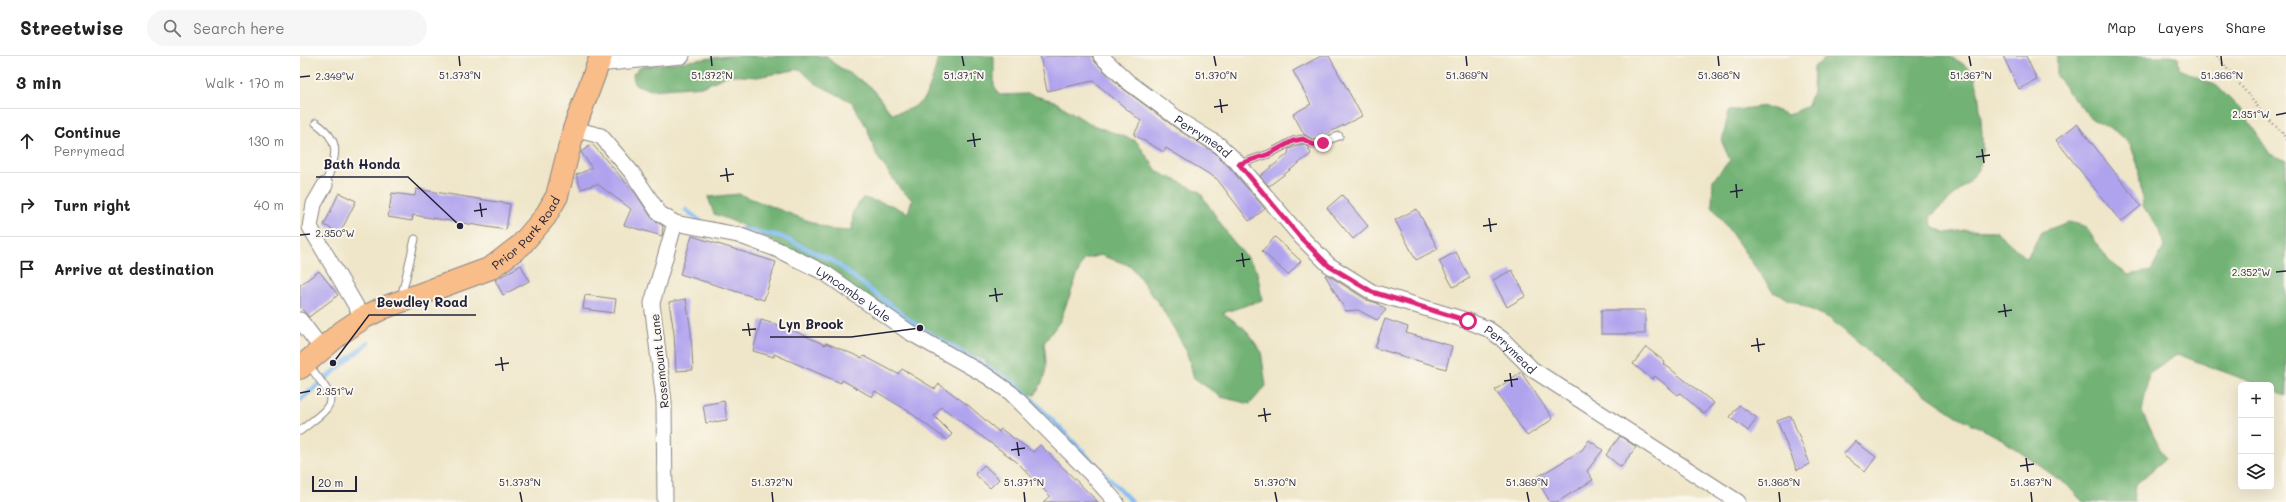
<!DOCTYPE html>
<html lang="en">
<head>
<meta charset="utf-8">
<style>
	:root { --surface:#fff; --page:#f6f6f6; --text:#222; --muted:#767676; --line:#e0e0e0 }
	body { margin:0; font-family:Mali,sans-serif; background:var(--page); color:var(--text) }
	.controls { position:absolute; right:12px; bottom:12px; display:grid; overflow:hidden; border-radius:6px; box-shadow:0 4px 16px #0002 }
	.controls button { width:36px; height:36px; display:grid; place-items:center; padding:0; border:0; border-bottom:1px solid var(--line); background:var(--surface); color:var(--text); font:20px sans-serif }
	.scale { position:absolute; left:12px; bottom:10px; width:45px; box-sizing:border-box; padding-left:4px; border:2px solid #22223b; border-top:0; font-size:11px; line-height:14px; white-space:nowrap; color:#22223b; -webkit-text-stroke:3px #fbf7ec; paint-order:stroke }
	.stop { position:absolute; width:12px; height:12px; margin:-9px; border:3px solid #db2777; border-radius:50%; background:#fff }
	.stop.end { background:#db2777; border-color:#fff; box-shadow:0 1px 4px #0008 }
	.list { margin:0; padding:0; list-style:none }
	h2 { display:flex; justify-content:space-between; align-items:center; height:52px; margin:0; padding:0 16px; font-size:17px }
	h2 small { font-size:13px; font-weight:400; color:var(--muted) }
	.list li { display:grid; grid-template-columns:26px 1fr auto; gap:12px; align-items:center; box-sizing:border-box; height:64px; padding:0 16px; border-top:1px solid var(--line) }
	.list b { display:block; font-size:15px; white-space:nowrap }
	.list p { margin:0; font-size:13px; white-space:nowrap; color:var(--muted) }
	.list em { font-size:13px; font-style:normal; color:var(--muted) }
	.icon { flex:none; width:22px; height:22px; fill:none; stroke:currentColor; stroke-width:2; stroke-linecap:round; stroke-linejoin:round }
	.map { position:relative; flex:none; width:1986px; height:446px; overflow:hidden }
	header { display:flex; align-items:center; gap:24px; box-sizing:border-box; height:56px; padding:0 20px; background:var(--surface); border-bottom:1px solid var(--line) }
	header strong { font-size:19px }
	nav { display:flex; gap:22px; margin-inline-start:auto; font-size:14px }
	.search { width:280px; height:36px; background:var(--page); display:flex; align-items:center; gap:10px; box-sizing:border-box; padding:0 14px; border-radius:22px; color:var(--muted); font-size:15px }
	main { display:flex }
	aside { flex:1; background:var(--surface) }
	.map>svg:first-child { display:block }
	.forest { fill:#72b274; stroke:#4a6a58 }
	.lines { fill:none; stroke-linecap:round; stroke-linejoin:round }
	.stream { stroke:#83bbf3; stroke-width:4.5 }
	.building { fill:#b0a3ee }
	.lane-casing { stroke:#888482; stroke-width:9 }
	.street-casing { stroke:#888482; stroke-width:17 }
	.primary-casing { stroke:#888482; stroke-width:24 }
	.path { stroke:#888482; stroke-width:2.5; stroke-dasharray:1 3; stroke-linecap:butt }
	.lane { stroke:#fff; stroke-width:7 }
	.street { stroke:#fff; stroke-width:15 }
	.primary { stroke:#f8bd89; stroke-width:22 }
	.route { stroke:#db2777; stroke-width:5 }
	.ticks { fill:none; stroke:#22223b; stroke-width:1.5 }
	.labels { text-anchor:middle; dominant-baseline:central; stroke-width:4; stroke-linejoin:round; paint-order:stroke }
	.street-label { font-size:12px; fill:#22223b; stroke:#fbf7ec }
	.ticks-label { font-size:10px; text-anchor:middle; fill:#22223b; stroke:#fbf7ec; stroke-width:4; stroke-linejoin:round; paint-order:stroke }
	.leader { fill:none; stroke:#22223b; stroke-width:1.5 }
	.callout-dot { fill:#22223b; stroke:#fbf7ec; stroke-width:1.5 }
	.callout-label { font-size:13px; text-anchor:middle; font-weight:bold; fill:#22223b; stroke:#fbf7ec; stroke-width:4; stroke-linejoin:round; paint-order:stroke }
</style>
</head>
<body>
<header>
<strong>Streetwise</strong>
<div class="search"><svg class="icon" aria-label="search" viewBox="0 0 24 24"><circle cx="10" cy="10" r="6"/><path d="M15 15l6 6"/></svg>Search here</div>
<nav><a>Map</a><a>Layers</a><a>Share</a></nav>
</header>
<main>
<aside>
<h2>3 min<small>Walk · 170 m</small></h2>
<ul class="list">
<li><svg class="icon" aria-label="ahead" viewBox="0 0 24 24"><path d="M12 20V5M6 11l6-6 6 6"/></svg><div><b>Continue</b><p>Perrymead</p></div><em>130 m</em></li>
<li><svg class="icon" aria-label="right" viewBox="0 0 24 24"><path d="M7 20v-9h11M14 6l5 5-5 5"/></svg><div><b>Turn right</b></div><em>40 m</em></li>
<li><svg class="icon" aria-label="arrive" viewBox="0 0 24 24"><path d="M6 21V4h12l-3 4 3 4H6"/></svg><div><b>Arrive at destination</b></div></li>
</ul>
</aside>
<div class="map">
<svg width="1986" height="446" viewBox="0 0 1986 446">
	<rect width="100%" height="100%" fill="#fbf7ec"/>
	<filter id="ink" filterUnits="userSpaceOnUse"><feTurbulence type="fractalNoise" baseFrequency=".025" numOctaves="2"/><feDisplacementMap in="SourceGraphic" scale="8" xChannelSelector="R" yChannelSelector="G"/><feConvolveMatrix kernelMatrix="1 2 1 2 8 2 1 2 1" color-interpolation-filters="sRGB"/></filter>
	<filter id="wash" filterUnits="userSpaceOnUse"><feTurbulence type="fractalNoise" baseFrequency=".012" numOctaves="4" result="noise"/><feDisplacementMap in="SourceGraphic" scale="16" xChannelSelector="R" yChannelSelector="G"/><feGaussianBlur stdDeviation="0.9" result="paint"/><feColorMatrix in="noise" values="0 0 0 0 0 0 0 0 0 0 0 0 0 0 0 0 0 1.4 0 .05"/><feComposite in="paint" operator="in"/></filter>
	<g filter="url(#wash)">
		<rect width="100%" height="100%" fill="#efe6c9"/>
		<path class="forest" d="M428 0H527L533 7 571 31 591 57C630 54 629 31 639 0H694V29L699 39 728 38 754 45 790 68 836 85 858 116 899 135 929 180 957 214 962 244 923 257 944 272 961 295 966 330 950 348 921 341 894 322 886 294 862 252 831 210 800 199 783 204 760 265 744 287C747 310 748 319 735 339L716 335 697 320 684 303 646 291 474 186 440 168 414 158 408 141 439 138 532 174 552 175 553 156 563 142 591 149 608 157 612 143 601 134 577 100 567 72 552 46 515 27 500 13 457 21 429 19 404 30 351 34 334 28 333 18 341 11Z
			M1543 0H1647C1656 2 1671 12 1675 21 1679 32 1685 96 1681 106 1676 125 1644 147 1630 161L1632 170 1647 177 1665 174 1696 175 1727 203 1741 176 1769 166 1785 170 1809 205 1828 219 1851 215 1864 191 1860 175 1843 150 1838 110 1831 90 1817 76 1792 63 1769 37 1757 20V0H1878L1879 13 1917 30 1941 54 1970 98 1986 105V339L1971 333V329H1959L1877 298 1849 317 1842 356 1865 403 1836 428 1834 446H1783L1767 429 1700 382 1657 360 1591 315 1529 262 1473 236 1412 150 1413 124 1430 104 1422 86 1429 55 1465 50 1488 59 1508 50 1513 35 1514 11 1526 2Z"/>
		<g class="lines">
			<path class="stream" d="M386 154 403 167
				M442 173 480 180 533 205 620 272 717 328 832 446
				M0 344 68 287"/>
		</g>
		<g id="blocks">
			<path class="building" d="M740 0H792L795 6 822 32 880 75 914 96 929 111 965 153 949 165 917 123 866 92 864 96 834 79 841 65 793 25 747 35Z
				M1021 0H1029L1062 60 1014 84 1004 78 993 58 1011 48 993 15Z
				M1703 0H1726L1737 24 1719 33Z
				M1777 68 1841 150 1821 166 1756 84Z
				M292 88 336 138 352 162 363 170 362 180 324 169 331 153 297 128 281 133 276 119 292 112 281 96Z
				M1002 88 1008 91 1011 98 969 130 960 120 988 98 989 93Z
				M116 133 210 148 206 174 113 159 112 165 88 161 92 137 115 140Z
				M39 137 56 145 40 177 24 169Z
				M1042 139 1068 170 1053 183 1027 152Z
				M1117 153 1138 193 1116 204 1095 164Z
				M392 180 476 206 464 244 380 218Z
				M975 181 1001 205 988 219 962 195Z
				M1156 196 1170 222 1153 231 1139 205Z
				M221 209 229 225 203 239 195 224Z
				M1212 214 1226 240 1207 251 1193 224Z
				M19 215 38 239 9 261 0 251V229Z
				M1026 218 1067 244 1077 247 1086 254 1077 264 1058 254 1046 255 1025 219Z
				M285 239 316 243 314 257 283 253Z
				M386 243 391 276 393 314 376 315 374 277 369 246Z
				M1301 254H1345V278H1301Z
				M1085 263 1108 271 1106 277 1152 290 1146 313 1075 292Z
				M461 264 488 272 525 289 526 287 562 302 564 300 598 318 602 313 635 333 639 328 669 350 699 376 701 373 733 396 740 389 798 446H743L750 440 717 406 641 351 634 360 652 378 647 384 608 355 575 335 572 341 542 324 541 327 474 298V301L453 295Z
				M1346 291 1365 306 1364 308 1414 347 1404 358 1380 337 1378 339 1355 320 1352 323 1333 308Z
				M1221 316 1253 363 1227 380 1195 334Z
				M424 345 427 364 406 367 403 349Z
				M1439 349 1457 362 1448 375 1430 361Z
				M1491 360 1510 408 1497 414 1477 365Z
				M1320 380 1336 391 1321 411 1306 399Z
				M1289 384 1303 394 1287 415 1293 424 1257 446H1250L1236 422 1282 394Z
				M1555 385 1576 401 1565 416 1543 399Z
				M684 409 699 423 690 432 675 418Z"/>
		</g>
	</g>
	<g filter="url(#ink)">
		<use href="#blocks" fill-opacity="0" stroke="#888482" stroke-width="1"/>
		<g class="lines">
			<g class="lane-casing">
				<path id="lane" d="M16 67C44 87 35 101 25 129
					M939 108 969 98 993 85 1003 83 1014 89 1039 80
					M101 242 115 183
					M0 375C39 344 38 348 8 308"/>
			</g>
			<g class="street-casing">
				<g id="street">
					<path id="s1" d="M801 0 827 25 885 68 919 89 936 105 1001 181 1029 209 1072 236 1168 265 1188 273 1202 283 1232 313 1438 446"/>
					<path d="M297 8 382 0"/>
					<path id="s2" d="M274 73 301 80 333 118 359 157 375 167 438 179 476 193 525 217 609 276 687 320 711 337 794 421 816 446"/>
					<path d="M25 129 14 148 10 171 63 262"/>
					<path d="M0 264 22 293"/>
					<path d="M365 446 364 346 352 247 375 167"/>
				</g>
			</g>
			<g class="primary-casing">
				<g id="primary">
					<path id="s3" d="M0 312 42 276 63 262 83 252 191 212 221 189 245 161 257 140 274 73 301 0"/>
				</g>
			</g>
			<path class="path" d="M1917 0 1966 61 1982 76 1986 84"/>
			<use href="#lane" class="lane"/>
			<use href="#street" class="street"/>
			<use href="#primary" class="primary"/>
		</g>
	</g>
	<g class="lines" filter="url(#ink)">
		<path class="route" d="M1023 87 1014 89 1003 83 993 85 969 98 939 108 1000 181 1029 210 1072 236 1168 265"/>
	</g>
	<path class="ticks" d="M159 0 160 10M411 0 412 10M662 0 664 10M914 0 916 10M1166 0 1167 10M1418 0 1419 10M1669 0 1671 10M1921 0 1922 10M0 21 10 20M920 43 922 57M914 51 928 49M1976 59 1986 57M673 77 675 91M667 85 681 83M1682 93 1684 107M1676 101 1690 99M426 112 428 126M420 120 434 118M1436 128 1437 142M1430 136 1443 134M180 147 182 161M174 155 187 153M1189 162 1191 176M1183 170 1197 168M0 179 10 178M942 197 944 211M936 205 950 203M1976 216 1986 215M695 232 697 246M689 240 703 238M1704 248 1706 261M1698 256 1712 254M448 267 450 280M442 274 456 273M1457 282 1459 296M1451 290 1465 288M201 301 203 315M195 309 209 307M1210 317 1212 331M1204 325 1218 323M0 337 10 335M964 352 966 366M958 360 971 358M717 386 719 400M711 394 725 392M1726 402 1728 416M1720 410 1734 408M220 436 222 446M472 436 473 446M724 436 725 446M975 436 977 446M1227 436 1229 446M1479 436 1480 446M1731 436 1732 446"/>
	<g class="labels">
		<g class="street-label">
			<text stroke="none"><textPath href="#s1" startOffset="130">Perrymead</textPath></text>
			<text stroke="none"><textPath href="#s3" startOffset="268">Prior Park Road</textPath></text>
			<text stroke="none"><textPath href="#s2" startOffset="338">Lyncombe Vale</textPath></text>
			<text stroke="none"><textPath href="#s1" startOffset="514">Perrymead</textPath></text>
			<text transform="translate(359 305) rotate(-96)">Rosemount Lane</text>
		</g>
	</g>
	<g class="ticks-label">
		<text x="160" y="23">51.373°N</text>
		<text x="412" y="23">51.372°N</text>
		<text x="664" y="23">51.371°N</text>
		<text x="916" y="23">51.370°N</text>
		<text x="1167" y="23">51.369°N</text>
		<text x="1419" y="23">51.368°N</text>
		<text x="1671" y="23">51.367°N</text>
		<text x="1922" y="23">51.366°N</text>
		<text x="35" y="24">2.349°W</text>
		<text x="1951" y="62">2.351°W</text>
		<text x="35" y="181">2.350°W</text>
		<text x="1951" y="220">2.352°W</text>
		<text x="35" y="339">2.351°W</text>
		<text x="220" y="430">51.373°N</text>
		<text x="472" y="430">51.372°N</text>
		<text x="724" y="430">51.371°N</text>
		<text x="975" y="430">51.370°N</text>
		<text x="1227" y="430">51.369°N</text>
		<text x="1479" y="430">51.368°N</text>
		<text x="1731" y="430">51.367°N</text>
	</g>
	<path class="leader" d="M160 170L108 121H16M33 307L69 259H176M620 272L551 281H470"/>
	<g class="callout-dot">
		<circle cx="160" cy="170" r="4"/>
		<circle cx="33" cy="307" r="4"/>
		<circle cx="620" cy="272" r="4"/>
	</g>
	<g class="callout-label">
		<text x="62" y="113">Bath Honda</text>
		<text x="122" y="251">Bewdley Road</text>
		<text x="511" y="273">Lyn Brook</text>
	</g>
</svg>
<div class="controls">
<button>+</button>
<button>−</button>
<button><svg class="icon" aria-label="layers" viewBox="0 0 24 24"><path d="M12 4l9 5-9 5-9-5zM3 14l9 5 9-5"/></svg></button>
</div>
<div class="scale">20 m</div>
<div class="stop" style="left:1168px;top:265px"></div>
<div class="stop end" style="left:1023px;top:87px"></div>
</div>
</main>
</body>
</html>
